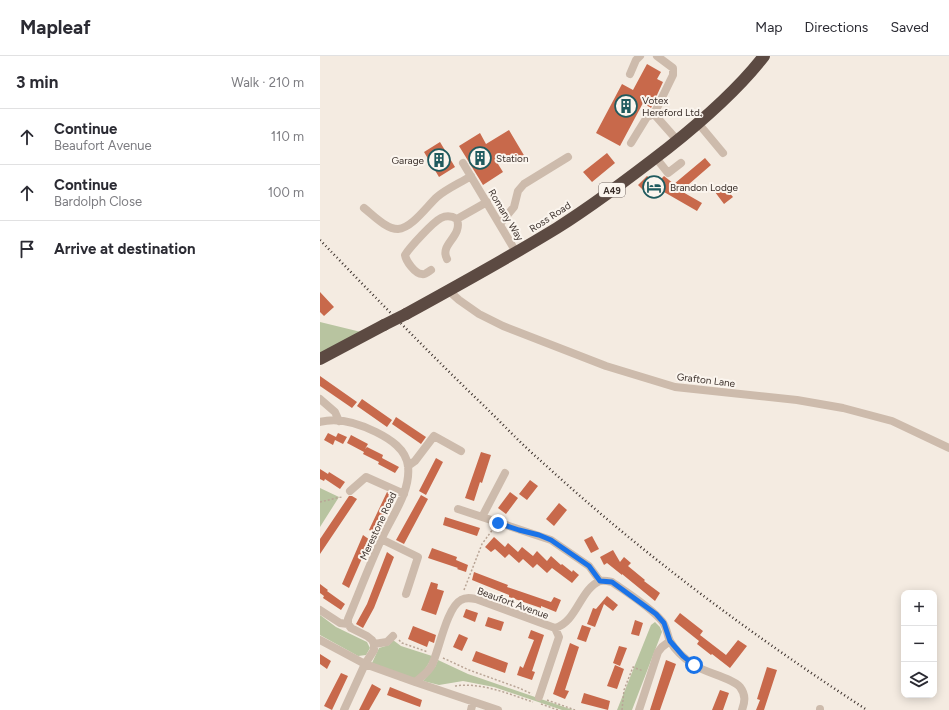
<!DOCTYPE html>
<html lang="en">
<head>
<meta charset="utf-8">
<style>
	:root { --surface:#fff; --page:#f7f7f7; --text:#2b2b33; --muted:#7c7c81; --line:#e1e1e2 }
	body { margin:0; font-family:Figtree,sans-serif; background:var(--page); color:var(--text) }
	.controls { position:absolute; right:12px; bottom:12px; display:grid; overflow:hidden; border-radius:8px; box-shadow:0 2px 10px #0003 }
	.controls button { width:36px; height:36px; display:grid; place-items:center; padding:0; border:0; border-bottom:1px solid var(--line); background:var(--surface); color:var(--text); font:20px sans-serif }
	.stop { position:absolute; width:12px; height:12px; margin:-9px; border:3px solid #1a73e8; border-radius:50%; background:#fff }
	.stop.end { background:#1a73e8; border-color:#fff; box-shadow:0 1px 4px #0008 }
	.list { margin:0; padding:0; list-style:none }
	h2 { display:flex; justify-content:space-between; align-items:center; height:52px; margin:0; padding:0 16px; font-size:17px }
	h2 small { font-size:13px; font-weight:400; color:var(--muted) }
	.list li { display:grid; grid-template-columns:26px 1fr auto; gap:12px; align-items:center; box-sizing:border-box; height:56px; padding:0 16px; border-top:1px solid var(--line) }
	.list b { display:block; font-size:15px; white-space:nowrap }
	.list p { margin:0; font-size:13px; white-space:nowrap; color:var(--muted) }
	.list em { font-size:13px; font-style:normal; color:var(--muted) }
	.icon { flex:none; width:22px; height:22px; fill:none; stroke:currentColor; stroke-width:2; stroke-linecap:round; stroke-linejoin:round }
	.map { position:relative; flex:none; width:629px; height:654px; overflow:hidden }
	header { display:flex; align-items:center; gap:24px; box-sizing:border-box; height:56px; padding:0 20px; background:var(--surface); border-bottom:1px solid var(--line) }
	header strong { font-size:19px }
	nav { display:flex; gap:22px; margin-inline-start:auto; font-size:14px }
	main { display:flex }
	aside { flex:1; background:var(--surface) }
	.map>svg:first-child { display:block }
	.green { fill:#b8c4a0 }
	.building { fill:#c8694b }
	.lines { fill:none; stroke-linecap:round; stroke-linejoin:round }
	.path { stroke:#b9a596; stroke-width:1.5; stroke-dasharray:2 2; stroke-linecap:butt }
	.minor { stroke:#cdbbac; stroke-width:8 }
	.highway { stroke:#5c4a42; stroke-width:12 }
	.rail { stroke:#3b302b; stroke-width:2.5; stroke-dasharray:1 3; stroke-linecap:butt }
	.highway-bridge { stroke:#5c4a42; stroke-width:12 }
	.route { stroke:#1a73e8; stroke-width:5 }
	.labels { text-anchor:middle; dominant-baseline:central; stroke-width:4; stroke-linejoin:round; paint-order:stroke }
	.shield { fill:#fbf5ee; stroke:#756b66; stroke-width:1 }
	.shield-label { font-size:9px; font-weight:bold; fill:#3b302b }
	.poi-label { font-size:10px; fill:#3b302b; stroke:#fbf5ee; text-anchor:start }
	.street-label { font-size:10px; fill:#3b302b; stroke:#fbf5ee }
</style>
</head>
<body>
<header>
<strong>Mapleaf</strong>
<nav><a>Map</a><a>Directions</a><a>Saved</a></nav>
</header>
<main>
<aside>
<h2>3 min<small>Walk · 210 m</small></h2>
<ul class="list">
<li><svg class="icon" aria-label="ahead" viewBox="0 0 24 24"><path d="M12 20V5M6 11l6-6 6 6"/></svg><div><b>Continue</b><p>Beaufort Avenue</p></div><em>110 m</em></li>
<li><svg class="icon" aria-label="ahead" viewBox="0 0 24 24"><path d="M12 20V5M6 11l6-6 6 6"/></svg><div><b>Continue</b><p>Bardolph Close</p></div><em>100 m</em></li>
<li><svg class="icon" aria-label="arrive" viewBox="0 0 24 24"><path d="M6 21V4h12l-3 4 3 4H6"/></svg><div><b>Arrive at destination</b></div></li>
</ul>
</aside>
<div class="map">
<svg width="629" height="654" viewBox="0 0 629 654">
	<rect width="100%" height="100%" fill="#f4ebe1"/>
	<path class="green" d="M0 266 41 276 0 298Z
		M0 432 19 441 0 471Z
		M0 559 16 571 47 586 50 592 46 599 38 600 0 579Z
		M335 566 340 571 342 576 312 654H297L331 569Z
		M73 584 81 590 112 600C108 611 103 616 94 623L52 607 59 592 69 589Z
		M118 604 148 618 253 654H242L174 631 143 625 119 629 103 625 115 611Z"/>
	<path class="building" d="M327 8 341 16 337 23 343 26 331 52 323 47 300 90 276 77 302 28 313 34Z
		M189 74 205 101 195 107 191 100 178 108 183 116 163 129 139 90 160 77 166 88Z
		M120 86 135 111 119 121 104 96Z
		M287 97 295 107 272 126 263 116Z
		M385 102 391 109 361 135 382 147 377 155 344 136 340 140 331 132 326 137 318 129 327 120 333 125 338 120 341 123 344 120 354 128Z
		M403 129 413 141 404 148 395 136Z
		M0 236 14 251 4 260 0 256Z
		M0 320 37 346 32 352 0 330Z
		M42 343 72 364 67 371 37 350Z
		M76 361 106 381 101 388 72 368Z
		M8 377 16 381 18 377 27 381 23 388 15 384 13 389 4 384Z
		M31 379 48 388 45 393 47 391 63 399 62 402 79 411 75 417 58 408 59 406 43 398 44 396 27 387Z
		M161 396 171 399 162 427 160 426 154 445 145 442Z
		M116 402 123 406 106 439 99 435Z
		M0 413 8 418 9 416 25 426 20 433 5 423 4 425 0 423Z
		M210 424 218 430 207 444 199 438Z
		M67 436 74 440 56 477 49 474Z
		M190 436 198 442 186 458 178 452Z
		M101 439 108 443 84 488 76 484Z
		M29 440H32L37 443 0 498V483Z
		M239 447 247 454 234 470 226 463Z
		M125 461 160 472 157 480 123 469Z
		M43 479 50 484 29 532 22 528Z
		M272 480 279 493 271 497 264 484Z
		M174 481 185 491 188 487 198 496 202 491 213 500 217 495 227 505 231 500 241 509 242 508 252 516 253 514 259 519 252 527 232 512 227 517 217 508 213 512 203 503 199 507 189 498 185 502 175 493 171 496 165 491Z
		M112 492 137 501 136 504 148 509 146 516 137 513 138 512 108 502Z
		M293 494 300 506 304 501 311 507 308 510 325 524 324 525 340 537 335 545 302 518V519L287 507 284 509 280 501Z
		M67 496 74 501 54 552 43 572 36 568 47 548Z
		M154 516 188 529 187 531 231 546 234 541 241 544 236 556 221 550V552L189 541V539L152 524Z
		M111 526 118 528 117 533 124 535 116 559 101 554Z
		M0 528 8 534 7 535 25 548 21 554 3 542 4 540 0 537Z
		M287 540 298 549 293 555 284 548 275 571 267 568 273 552 276 553Z
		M146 553 158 557 155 566 143 561Z
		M360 557 383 575 380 579 406 599 418 584 427 590 410 612 392 598 391 599 377 588 379 585 354 565Z
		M168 561 184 566 181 575 165 570Z
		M315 564 323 567 319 580 311 578Z
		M262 569 271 572 266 586 257 583Z
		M93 570 116 579 114 587 109 585 107 591 88 583Z
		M211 574 224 579 212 615 215 616 212 624 197 619 200 610 203 612 214 584 208 582Z
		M139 578 148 582 142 595 133 591Z
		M250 587 259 591 245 634 249 635 245 643 233 638Z
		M299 590 307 592 300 610 293 607Z
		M156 595 188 607 185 617 152 605Z
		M0 598 11 605 7 613 0 608Z
		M346 604 356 608 340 654H330Z
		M295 609 304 613 297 633 287 630Z
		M447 611 457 614 444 654H436L440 644 437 643Z
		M21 617 28 620 12 654 4 650Z
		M52 628 61 633 49 654H39Z
		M70 631 102 644 100 651 67 639Z
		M400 634 409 637 403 654H392Z
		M264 637 290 645 288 654 261 647Z"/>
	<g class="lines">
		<path class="path" d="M0 446 21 441 23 440
			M144 534 162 488 173 473
			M79 584 82 587 108 596
			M123 602 149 614 199 632 212 638
			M135 630C161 626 189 638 213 646
			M227 644 255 654
			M221 648 238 654
			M302 654 304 634 313 611 323 615"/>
		<path class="minor" d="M310 18 316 4 320 0
			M334 58 357 84
			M378 67 403 97
			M311 87 327 61 334 58 353 19V12L337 0
			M336 102 348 117 361 107
			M143 107 196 196
			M44 152C53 159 66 173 78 173 92 172 107 150 117 141 126 133 140 127 151 120
			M137 163 167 146
			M180 168 194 151 198 135 204 128 248 101
			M127 203C119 188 143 181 137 163
			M111 214C108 216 105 219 102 218 95 218 86 205 85 199 90 191 113 166 121 162 127 159 132 160 137 163
			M129 235 139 244 159 258 183 270 286 310 355 331 477 344 523 352 572 365 629 392
			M0 343 15 356 19 365
			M0 366C18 361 40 368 56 376 70 383 86 393 88 410 91 436 71 461 61 484 49 510 39 537 28 563V568
			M88 410 95 405 114 380 141 395
			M30 435 46 421 84 438
			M138 453 231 484 269 510 280 525
			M162 461 185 417
			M61 483 98 501 86 538
			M0 554 20 567 28 568 31 572 47 580 52 584 54 588V594L45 608 24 654
			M0 584 45 608 95 626C101 621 108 617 112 609 119 594 127 551 141 544 146 541 151 542 156 543L235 572C257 566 260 533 280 525 284 524 288 525 292 526 309 538 329 550 342 565 347 571 347 579 350 585 355 594 365 603 374 609 386 617 412 622 420 631 426 639 425 646 422 654
			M54 588 67 586 73 580
			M95 626 178 654
			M219 641 239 581 235 572
			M151 654 153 646
			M319 654 338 596 342 591 350 585
			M500 654V653"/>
		<path class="highway" d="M86 258C137 230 188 202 237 172 275 148 312 120 348 92 382 65 417 35 444 0
			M0 303 64 269"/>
		<path class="rail" d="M0 184C53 239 106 294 161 347 181 366 200 387 221 405 322 498 433 580 547 654"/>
		<path class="highway-bridge" d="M64 269 86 258"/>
	</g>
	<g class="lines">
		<path class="route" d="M178 467 199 474 219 479 231 484 269 510 280 525 292 526 336 558 344 567 350 585 363 600 374 609"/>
	</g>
	<defs>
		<g id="building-ring" transform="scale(1.15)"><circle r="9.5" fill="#fbf5ee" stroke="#1f5a5e" stroke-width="1.5"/><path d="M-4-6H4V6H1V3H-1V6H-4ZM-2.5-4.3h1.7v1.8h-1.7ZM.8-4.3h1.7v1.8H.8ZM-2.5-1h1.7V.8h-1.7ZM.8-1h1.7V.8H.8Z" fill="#1f5a5e"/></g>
		<g id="hotel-ring" transform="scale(1.15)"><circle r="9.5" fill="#fbf5ee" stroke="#1f5a5e" stroke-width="1.5"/><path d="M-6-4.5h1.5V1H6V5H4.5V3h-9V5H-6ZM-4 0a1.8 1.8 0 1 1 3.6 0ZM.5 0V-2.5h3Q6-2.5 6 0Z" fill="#1f5a5e"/></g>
	</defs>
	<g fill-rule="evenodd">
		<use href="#building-ring" x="306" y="50"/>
		<use href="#building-ring" x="160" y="102"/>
		<use href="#building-ring" x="119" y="104"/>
		<use href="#hotel-ring" x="334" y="131"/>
	</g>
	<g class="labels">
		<rect class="shield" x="279" y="127" width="26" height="14" rx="3"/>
		<g class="shield-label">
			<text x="292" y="134">A49</text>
		</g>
		<g class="poi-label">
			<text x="322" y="44">Votex<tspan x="322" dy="12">Hereford Ltd.</tspan></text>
			<text x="176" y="102">Station</text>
			<text x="104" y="104" text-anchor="end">Garage</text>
			<text x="350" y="131">Brandon Lodge</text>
		</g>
		<g class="street-label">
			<text transform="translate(186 159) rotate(59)">Romany Way</text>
			<text transform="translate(230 161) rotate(-33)">Ross Road</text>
			<text transform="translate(386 324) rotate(7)">Grafton Lane</text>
			<text transform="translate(58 470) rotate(-65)">Merestone Road</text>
			<text transform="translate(193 547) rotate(20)">Beaufort Avenue</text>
		</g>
	</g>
</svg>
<div class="controls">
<button>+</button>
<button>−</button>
<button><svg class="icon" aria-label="layers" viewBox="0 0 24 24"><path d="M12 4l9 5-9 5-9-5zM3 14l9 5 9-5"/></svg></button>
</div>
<div class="stop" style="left:374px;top:609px"></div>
<div class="stop end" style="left:178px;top:467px"></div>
</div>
</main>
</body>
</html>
